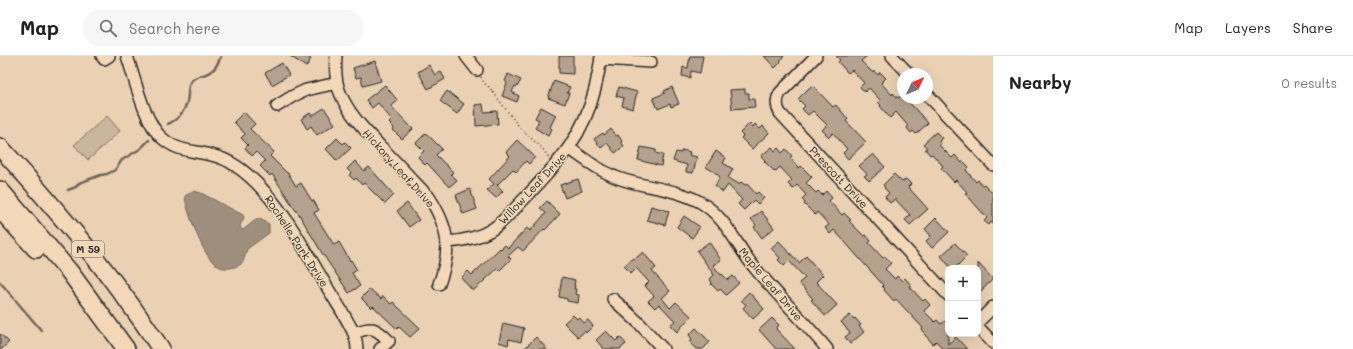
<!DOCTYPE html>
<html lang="en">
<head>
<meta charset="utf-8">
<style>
	:root { --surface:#fff; --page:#f6f6f6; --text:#202124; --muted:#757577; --line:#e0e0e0 }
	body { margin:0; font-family:Mali,sans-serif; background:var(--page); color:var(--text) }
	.controls { position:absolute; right:12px; bottom:12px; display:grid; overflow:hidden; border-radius:8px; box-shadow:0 4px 16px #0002 }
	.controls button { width:36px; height:36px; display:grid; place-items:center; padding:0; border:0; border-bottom:1px solid var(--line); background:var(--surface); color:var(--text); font:20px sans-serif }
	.compass { position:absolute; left:897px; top:12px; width:36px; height:36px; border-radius:50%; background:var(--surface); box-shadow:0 4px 16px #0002; rotate:46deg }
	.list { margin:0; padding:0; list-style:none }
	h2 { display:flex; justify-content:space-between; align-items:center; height:52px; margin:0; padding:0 16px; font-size:17px }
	h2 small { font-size:13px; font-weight:400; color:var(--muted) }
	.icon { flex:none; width:22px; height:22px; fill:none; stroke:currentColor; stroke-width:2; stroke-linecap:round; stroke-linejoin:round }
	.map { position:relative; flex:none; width:993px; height:293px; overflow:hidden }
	header { display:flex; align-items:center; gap:24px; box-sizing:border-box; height:56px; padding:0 20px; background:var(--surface); border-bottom:1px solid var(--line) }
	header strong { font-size:19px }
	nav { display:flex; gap:22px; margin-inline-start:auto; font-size:14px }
	.search { width:280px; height:36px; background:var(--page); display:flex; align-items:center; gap:10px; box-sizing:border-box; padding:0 14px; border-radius:16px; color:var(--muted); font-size:15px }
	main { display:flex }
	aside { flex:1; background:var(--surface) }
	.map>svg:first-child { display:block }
	.green { fill:#cab69c; stroke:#7a7064 }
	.water { fill:#9e8f7d; stroke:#70675c }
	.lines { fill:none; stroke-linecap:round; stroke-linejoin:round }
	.stream { stroke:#70675c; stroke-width:2.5 }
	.building { fill:#b4a28e; stroke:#2b2b2b }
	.minor-casing { stroke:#2b2b2b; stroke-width:14 }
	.highway-casing { stroke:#2b2b2b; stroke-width:20 }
	.path { stroke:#2b2b2b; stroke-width:1.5; stroke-dasharray:1 3; stroke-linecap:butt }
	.minor { stroke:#f2d8b9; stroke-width:11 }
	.highway { stroke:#f2d8b9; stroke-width:17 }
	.labels { text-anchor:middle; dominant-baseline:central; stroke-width:3; stroke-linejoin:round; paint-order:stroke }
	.shield { fill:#f2d8b9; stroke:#675f56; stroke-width:1 }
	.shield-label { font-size:10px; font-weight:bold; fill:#2b2b2b }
	.street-label { font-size:11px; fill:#2b2b2b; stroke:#f2d8b9 }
</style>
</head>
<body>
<header>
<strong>Map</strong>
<div class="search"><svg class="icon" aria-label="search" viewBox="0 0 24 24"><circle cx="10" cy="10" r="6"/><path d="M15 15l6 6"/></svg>Search here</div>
<nav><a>Map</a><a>Layers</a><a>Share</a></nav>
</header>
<main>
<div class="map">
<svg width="993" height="293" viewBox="0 0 993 293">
	<rect width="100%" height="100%" fill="#ead1b3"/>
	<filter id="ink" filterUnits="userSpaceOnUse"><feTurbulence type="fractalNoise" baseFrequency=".025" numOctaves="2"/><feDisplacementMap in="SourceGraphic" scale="8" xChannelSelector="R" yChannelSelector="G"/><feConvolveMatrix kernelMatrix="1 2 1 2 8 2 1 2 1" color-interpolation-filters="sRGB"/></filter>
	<g filter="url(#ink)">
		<path class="green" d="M107 60 120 75 88 104 74 89Z"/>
		<path class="water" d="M194 135 201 137 243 159 244 162 240 170 241 173 243 174 257 163H260L269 168V177L247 193C243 206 245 209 230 212 223 213 218 211 213 206 203 198 186 154 185 140Z"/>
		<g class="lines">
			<path class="stream" d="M168 68C181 62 187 53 188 39 188 34 188 28 192 24 194 22 199 20 203 19 214 16 217 10 221 0
				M68 134 76 131 79 127 101 119 107 118 115 114 122 104 140 93 149 84
				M0 226 41 274"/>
		</g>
		<path class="building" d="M290 0H306L311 3 306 11Z
			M559 0H573V18L559 17Z
			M690 0H703L700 17 691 15 690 22 682 20 683 11 688 12Z
			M764 0H784L780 5 781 6 775 12Z
			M836 0H867L861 5 873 17 874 15 878 19 880 16 886 22 881 27 892 39 893 37 898 42 902 39 903 42H905L928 67 916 78 913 75 911 77 907 72 908 70 896 56 890 62 880 50 881 49 878 46 880 44 869 32 865 36 860 31 864 27 852 14 848 17 838 6 840 4Z
			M375 5 381 25 363 30 361 21 356 22 353 12Z
			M282 7 289 19 272 29 265 17Z
			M429 9 435 19 441 16 445 23 428 33 418 16Z
			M508 18 521 24 517 31 515 30 512 36 519 40 517 46 502 40 507 27 505 25Z
			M554 25 570 31 567 37H569L565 48 548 42Z
			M385 29 398 45 391 50 413 73 402 83 393 74 394 72 389 67 392 64 378 47 372 52 366 44Z
			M812 29 833 51 836 49 848 63 846 65 866 86 848 103 843 97 847 93 833 77 829 81 822 74 827 69 813 55 808 59 802 53 805 50 798 43Z
			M619 31 637 36 633 53 622 50 624 42 616 40Z
			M672 31 679 48 671 51 670 48 658 53 653 42 665 37 664 35Z
			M745 33V37H749V43H754L755 51 732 53 730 34Z
			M447 35 464 48 457 58 440 45Z
			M483 48 484 56 497 55 498 68 476 70 475 49Z
			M541 51 556 59 550 71 552 73 548 80 535 72 539 64 535 62Z
			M324 52 335 68 317 79 311 70 307 73 301 63 310 57 312 60Z
			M244 56 255 68 250 73 274 96 270 100 287 117H288L296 130 301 127 312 145 313 144 319 154 314 157 334 189 339 186 350 205 351 204 357 214 352 217 360 230 349 237 322 197 297 155H296L272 118 270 120 260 110 265 105 256 96 252 100 245 92 248 89 241 82 245 78 234 66Z
			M750 67 753 71 755 68 760 73 763 70 769 77 752 93 741 82 743 80 740 77Z
			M611 73 616 80 618 79 622 85 621 86 624 90 615 97 607 87 601 92 594 83 603 77 604 79Z
			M936 76 942 82 939 85 941 88 939 89 952 102 955 99 962 107 963 105 969 111 966 114 976 126 978 124 982 129 984 128 993 138V168L991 166 989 169 984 165 987 162 965 137 967 136 956 124 954 126 941 112 943 110 932 98 930 99 925 93 927 92 923 88Z
			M426 77 442 93 436 99 453 116 451 118 457 124 449 131 427 107 425 109 418 101 424 95 416 87Z
			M337 82 343 88 345 86 351 92 337 105 326 93Z
			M517 84 535 101 529 108 526 105 516 116 513 113 497 129 503 135 496 142 487 134 494 128 489 123 510 100 506 96Z
			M641 91 656 94V97L663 99 661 110 638 104Z
			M772 91 775 95 778 92 782 97 786 93 792 100 790 102 799 112 801 110 812 121 806 127 816 137 818 135 822 139 826 135 832 142 829 145 842 159 844 157 851 164 849 165 864 180 866 179 871 185 869 187 883 202 885 200 891 207 885 213 895 223 897 220 902 225 905 222 911 229 909 230 923 245 925 243 930 249 924 255 935 266 937 264 941 268 945 265 948 269V288L956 281 967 293H943L936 285 933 288 924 278 925 277 922 273 923 272 896 243 894 245 884 234 885 233 882 230 883 229 844 185 834 174 830 178 825 172 829 169 817 156 815 159 804 148 805 147 802 143 806 139 797 129 793 133 788 128 792 124 780 111 775 116 764 105 765 104 761 100Z
			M682 94 690 96 689 99 697 101 693 117 686 116 687 109 673 105 676 96 681 97Z
			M716 95 726 102 723 107 733 113 728 122 739 128 741 126 745 129 747 128 756 138 758 136 764 142 758 148 754 144 744 154 738 148 742 144 728 129 723 136 715 130 720 121 716 117 706 111Z
			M873 98 885 111 869 125 864 120 867 118 859 110Z
			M355 105 364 115 369 111 394 139 385 148 364 127 362 129 356 122 354 124 349 119 351 117 347 113Z
			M894 118 902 126 906 123 911 128 908 131 928 153 910 169 905 164 910 159 895 143 890 147 885 141 889 137 884 132 885 131 883 129Z
			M578 123 582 135 565 142 560 129Z
			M470 133 477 153 463 158 456 139Z
			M547 145 560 158 545 174 544 173 523 195 518 191 508 200 511 203 499 215 497 213 473 235 461 222 468 215 472 219 500 192 501 193 505 189 508 192 527 172 530 175 546 157 540 152Z
			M407 147 419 164 409 171 397 155Z
			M651 150 669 155 665 169 647 164Z
			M761 155 774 172 762 182 754 171 756 169 751 163Z
			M684 160 700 171 692 182 677 171Z
			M936 162 949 176 932 192 926 185 931 180 925 173Z
			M779 185 799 207 806 200 823 219 816 226 837 249 825 260 811 244 813 243 799 227 805 222 789 205 784 210 778 204 780 202 771 192Z
			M709 186 721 204 713 209 721 219 722 218 728 224 733 220 739 227 726 239 720 233 718 235 711 228 712 227 710 223 714 219 697 195Z
			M955 187 967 200 955 212H951L941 200Z
			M643 196 656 212 652 215 670 235 662 242 670 252 676 246 691 260 677 276 670 269 675 265 659 248 655 252 648 245 654 240 645 230 649 226 636 212 631 217 624 210 633 202 635 203Z
			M978 207 993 223 978 238Z
			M562 221 575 224 574 229H575L574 233H576L575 238 579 239 578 247 567 245V243L559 241Z
			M369 234H371L381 243 383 240 391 248 393 246 420 272 410 281 399 271 397 273 373 250 371 252 362 243V241Z
			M749 236 764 253 753 263 743 252 746 249 741 244Z
			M573 259 577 263 579 261 584 267 588 264 593 270 586 277 585 275 578 281 564 267Z
			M850 259 854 263 855 262 861 269 859 270 864 276 850 288 845 281 850 277 841 266Z
			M772 262 779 269 776 273 795 293H776L759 274Z
			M503 267 524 272 521 286 509 283 508 289 499 286Z
			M696 272 710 286 703 293H696L691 288 692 287 690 285 692 283 689 279Z
			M606 275 616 285 620 281 626 288 620 293H604L596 284Z
			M0 278 9 286 2 293H0Z
			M536 281 547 293H524Z"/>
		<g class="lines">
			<g class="minor-casing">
				<path id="minor" d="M102 0 104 3 109 0
					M127 0C135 23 144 65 161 81 177 96 192 94 211 99 220 101 229 105 236 110 250 119 261 131 271 143 293 170 309 201 327 231 336 246 347 262 354 278 356 283 357 288 357 293
					M336 0C335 13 335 27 341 39 350 60 367 76 382 92 398 108 413 125 429 141 449 172 452 193 439 228
					M466 0 477 14
					M816 0 780 37C776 44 776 50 780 57L948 239
					M892 0 909 18
					M601 3 651 6
					M927 38 993 109
					M277 50 293 40 306 34 337 27
					M569 92C584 103 600 115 618 122 645 132 675 132 700 146 726 161 736 189 754 211 777 239 804 265 827 293
					M447 186C462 185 478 182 491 174 505 165 515 152 527 140 559 106 583 81 595 33 597 23 600 11 601 0
					M613 243 639 267 663 293
					M978 266 993 251
					M978 271 993 287
					M354 277C372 270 375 271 389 285L380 293"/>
			</g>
			<g class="highway-casing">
				<path id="highway" d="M0 91C58 155 114 221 161 293
					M0 134 69 215 126 293
					M0 153 36 193"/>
			</g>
			<path class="path" d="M481 21 484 27 490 32 520 72 542 92 549 102"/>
			<use href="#minor" class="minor"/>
			<use href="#highway" class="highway"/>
		</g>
	</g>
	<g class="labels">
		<rect class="shield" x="72" y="185" width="32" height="16" rx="3"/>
		<g class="shield-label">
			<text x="88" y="193">M 59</text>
		</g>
		<g class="street-label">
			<text transform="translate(399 112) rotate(48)">Hickory Leaf Drive</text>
			<text transform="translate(839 121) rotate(47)">Prescott Drive</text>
			<text transform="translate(532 132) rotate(-47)">Willow Leaf Drive</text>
			<text transform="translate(297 185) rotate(57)">Rochelle Park Drive</text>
			<text transform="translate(771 228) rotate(50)">Maple Leaf Drive</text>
		</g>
	</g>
</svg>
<div class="controls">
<button>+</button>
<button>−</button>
</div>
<svg class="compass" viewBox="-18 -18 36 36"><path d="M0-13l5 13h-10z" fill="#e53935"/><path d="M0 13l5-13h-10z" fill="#757577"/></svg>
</div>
<aside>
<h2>Nearby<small>0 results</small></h2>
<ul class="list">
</ul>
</aside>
</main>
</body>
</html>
